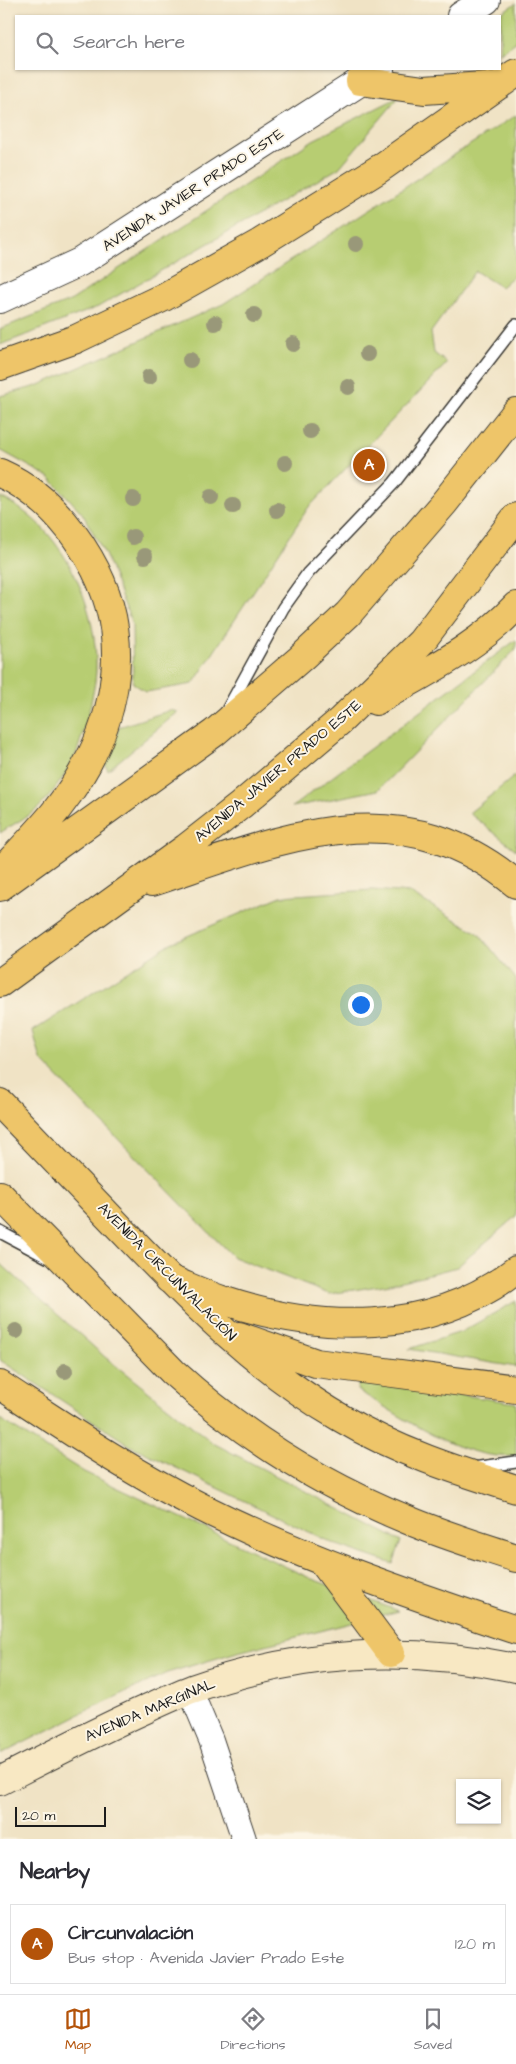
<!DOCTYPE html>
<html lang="en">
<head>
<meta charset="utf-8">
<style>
	:root { --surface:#fff; --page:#f2f2f3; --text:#2b2b33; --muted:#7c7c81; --line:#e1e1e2; --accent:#b45309 }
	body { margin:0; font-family:"Architects Daughter",sans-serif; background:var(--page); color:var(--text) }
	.controls { position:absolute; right:15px; bottom:15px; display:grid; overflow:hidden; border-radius:0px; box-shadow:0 1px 4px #0004 }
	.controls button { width:45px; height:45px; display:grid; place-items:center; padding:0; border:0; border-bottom:1px solid var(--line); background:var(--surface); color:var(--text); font:25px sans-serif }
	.scale { position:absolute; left:15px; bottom:12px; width:91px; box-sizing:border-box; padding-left:5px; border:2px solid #1c1c1c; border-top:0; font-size:14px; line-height:18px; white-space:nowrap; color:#1c1c1c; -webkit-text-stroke:4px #fcf5e5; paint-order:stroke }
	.you { position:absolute; left:360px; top:1004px; width:18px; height:18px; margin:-12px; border:4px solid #fff; border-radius:50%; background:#1a73e8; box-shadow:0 0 0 8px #1a73e833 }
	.badge { display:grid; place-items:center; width:32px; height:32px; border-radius:50%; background:var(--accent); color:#fff; font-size:16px; font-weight:700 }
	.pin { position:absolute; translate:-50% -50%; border:2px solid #fff; box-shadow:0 1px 5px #0006 }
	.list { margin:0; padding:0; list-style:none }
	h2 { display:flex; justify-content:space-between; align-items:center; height:65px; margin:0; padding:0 20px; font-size:21px }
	h2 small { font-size:16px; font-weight:400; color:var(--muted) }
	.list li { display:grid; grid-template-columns:32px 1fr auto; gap:15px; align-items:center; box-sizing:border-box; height:80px; margin:0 10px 10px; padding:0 10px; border:1px solid var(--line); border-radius:0px }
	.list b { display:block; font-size:19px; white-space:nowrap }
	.list p { margin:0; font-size:16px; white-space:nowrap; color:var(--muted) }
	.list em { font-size:16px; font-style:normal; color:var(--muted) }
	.icon { flex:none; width:28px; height:28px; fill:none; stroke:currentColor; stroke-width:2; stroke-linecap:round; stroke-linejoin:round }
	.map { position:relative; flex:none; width:516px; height:1839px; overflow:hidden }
	.search { position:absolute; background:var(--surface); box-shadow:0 1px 4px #0004; left:15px; right:15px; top:15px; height:55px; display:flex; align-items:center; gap:12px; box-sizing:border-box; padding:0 18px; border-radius:0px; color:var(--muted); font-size:19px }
	.sheet { height:155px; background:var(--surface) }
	nav { display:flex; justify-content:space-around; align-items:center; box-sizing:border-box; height:70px; border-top:1px solid var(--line); background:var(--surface); font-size:14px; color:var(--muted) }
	nav a { display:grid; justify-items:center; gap:2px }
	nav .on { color:var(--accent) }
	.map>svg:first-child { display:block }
	.green { fill:#b7cd72; stroke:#6a7447 }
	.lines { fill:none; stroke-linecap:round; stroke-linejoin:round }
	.service-casing { stroke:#3c3a35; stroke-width:14 }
	.minor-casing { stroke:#3c3a35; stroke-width:26 }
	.tertiary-casing { stroke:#3c3a35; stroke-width:30 }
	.secondary-casing { stroke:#3c3a35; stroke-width:30 }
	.primary-casing { stroke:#3c3a35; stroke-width:30 }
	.motorway-casing { stroke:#3c3a35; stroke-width:30 }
	.service { stroke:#fff; stroke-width:11 }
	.minor { stroke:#fff; stroke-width:24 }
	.tertiary { stroke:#fff; stroke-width:28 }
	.secondary { stroke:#f8e8c3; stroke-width:28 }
	.primary { stroke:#eec569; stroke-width:28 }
	.motorway { stroke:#eec569; stroke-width:28 }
	.tree { fill:#999879 }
	.labels { text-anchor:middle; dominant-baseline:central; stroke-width:4; stroke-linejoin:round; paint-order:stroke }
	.street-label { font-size:15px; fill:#1c1c1c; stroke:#fcf5e5 }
</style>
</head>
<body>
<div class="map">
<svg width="516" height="1839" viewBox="0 0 516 1839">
	<rect width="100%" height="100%" fill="#fcf5e5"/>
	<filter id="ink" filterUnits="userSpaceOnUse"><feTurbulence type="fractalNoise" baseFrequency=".02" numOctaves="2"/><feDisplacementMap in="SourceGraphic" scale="10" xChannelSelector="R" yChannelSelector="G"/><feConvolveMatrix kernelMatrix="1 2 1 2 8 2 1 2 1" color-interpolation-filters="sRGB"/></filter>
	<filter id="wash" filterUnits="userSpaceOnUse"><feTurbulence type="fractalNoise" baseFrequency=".0096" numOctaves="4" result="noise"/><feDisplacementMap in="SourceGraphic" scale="20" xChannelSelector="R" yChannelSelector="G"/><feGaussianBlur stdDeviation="1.12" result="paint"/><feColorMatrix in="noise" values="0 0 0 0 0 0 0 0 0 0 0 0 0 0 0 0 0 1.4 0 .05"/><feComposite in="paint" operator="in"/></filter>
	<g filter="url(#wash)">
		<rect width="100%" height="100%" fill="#f0e3c5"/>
		<path class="green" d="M516 3V41L500 53V16H496Z
			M399 97 339 168 98 307 0 345V329L72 300 313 140Z
			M516 115V274L501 287 475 271 431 332 434 353 447 363 308 508 193 684 146 692 133 683 132 624 105 554 82 513 49 477 0 450V396L37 386 223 304Z
			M0 497C62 526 98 604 96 671 95 689 90 706 86 723 81 738 77 756 68 769 59 784 46 803 32 813 22 820 10 826 0 833Z
			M516 640V649L378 790 292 807Z
			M171 710 178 712 108 770 105 764 113 747 119 727Z
			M516 775V850L469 813Z
			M372 890 410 893 478 933 516 979V1216L457 1267 390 1284 329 1294 233 1257 41 1060 33 1031 171 943 281 896Z
			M0 1263 105 1357 213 1443 401 1541 393 1564 334 1544 131 1446 0 1360Z
			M516 1301V1367L409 1349 461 1332Z
			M359 1380 516 1403V1456C460 1461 403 1417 357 1390Z
			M0 1419 84 1472 312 1579 399 1611 234 1653 167 1673 92 1708 0 1755Z"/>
	</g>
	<g filter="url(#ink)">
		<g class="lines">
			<g class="service-casing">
				<path id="service" d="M226 712 283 608 308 573 394 483 516 325
					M0 1232 47 1257
					M473 1468 516 1462"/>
			</g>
			<g class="minor-casing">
				<path id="minor" d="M190 1690 211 1740 244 1839"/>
			</g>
			<g class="tertiary-casing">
				<path id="tertiary" d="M461 16 486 0
					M0 299 80 262 380 69"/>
			</g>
			<g class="secondary-casing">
				<path id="secondary" d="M0 1781C49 1756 97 1731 146 1709 161 1702 176 1695 192 1689 302 1651 402 1645 516 1668"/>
			</g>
			<g class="primary-casing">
				<path id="primary" d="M0 1103C41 1146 82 1188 123 1231 189 1300 258 1370 341 1418 396 1451 455 1470 516 1489
					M0 1195 173 1372C242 1435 322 1485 408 1520 443 1535 480 1546 516 1558
					M239 1336 316 1363 516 1389"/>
			</g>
			<g class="motorway-casing">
				<path id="motorway" d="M360 81 424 90 499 85
					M0 366 76 339 164 297 260 243 379 169 516 73
					M0 473C38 490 68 522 89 558 138 642 116 734 58 808 41 830 20 851 0 872
					M376 701C424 673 477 648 516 606
					M152 882C280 840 397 785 516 884
					M0 887 214 733 301 658 348 614 444 503 516 412
					M0 983 186 848 241 805 340 721 421 642 516 517
					M169 1279C187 1286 204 1294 222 1300 320 1333 432 1336 516 1270
					M0 1385C66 1428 131 1472 201 1507 302 1558 409 1594 516 1630
					M323 1562 391 1653"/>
			</g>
			<use href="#service" class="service"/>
			<use href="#minor" class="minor"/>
			<use href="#tertiary" class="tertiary"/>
			<use href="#secondary" class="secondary"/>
			<use href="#primary" class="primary"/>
			<use href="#motorway" class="motorway"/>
		</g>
		<g class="tree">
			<circle cx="356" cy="244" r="8"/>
			<circle cx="254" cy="315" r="8"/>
			<circle cx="215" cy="323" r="8"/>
			<circle cx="293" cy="344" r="8"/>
			<circle cx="367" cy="354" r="8"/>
			<circle cx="190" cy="360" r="8"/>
			<circle cx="149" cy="377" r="8"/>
			<circle cx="348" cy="387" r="8"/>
			<circle cx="310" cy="431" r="8"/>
			<circle cx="285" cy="463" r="8"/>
			<circle cx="211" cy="497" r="8"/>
			<circle cx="133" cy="499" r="8"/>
			<circle cx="233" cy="506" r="8"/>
			<circle cx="277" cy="510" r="8"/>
			<circle cx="133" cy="537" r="8"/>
			<circle cx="145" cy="556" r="8"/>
			<circle cx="16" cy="1331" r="8"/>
			<circle cx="65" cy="1371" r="8"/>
		</g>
	</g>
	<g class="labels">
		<g class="street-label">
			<text transform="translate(193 190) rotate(-33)">AVENIDA JAVIER PRADO ESTE</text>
			<text transform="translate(278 771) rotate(-40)">AVENIDA JAVIER PRADO ESTE</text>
			<text transform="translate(167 1272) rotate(45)">AVENIDA CIRCUNVALACIÓN</text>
			<text transform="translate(150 1710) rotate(-23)">AVENIDA MARGINAL</text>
		</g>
	</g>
</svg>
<div class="controls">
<button><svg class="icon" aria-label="layers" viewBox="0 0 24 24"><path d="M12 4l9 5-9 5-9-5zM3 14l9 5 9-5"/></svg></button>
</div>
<div class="scale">20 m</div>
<div class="you"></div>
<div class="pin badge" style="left:369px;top:465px">A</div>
<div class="search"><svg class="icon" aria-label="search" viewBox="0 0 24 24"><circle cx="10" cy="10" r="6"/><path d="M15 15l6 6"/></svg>Search here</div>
</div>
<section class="sheet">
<h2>Nearby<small></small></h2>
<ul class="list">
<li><span class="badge">A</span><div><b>Circunvalación</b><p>Bus stop · Avenida Javier Prado Este</p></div><em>120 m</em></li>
</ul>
</section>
<nav>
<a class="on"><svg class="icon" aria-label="map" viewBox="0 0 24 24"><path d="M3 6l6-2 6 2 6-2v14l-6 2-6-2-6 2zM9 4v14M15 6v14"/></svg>Map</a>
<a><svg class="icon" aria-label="directions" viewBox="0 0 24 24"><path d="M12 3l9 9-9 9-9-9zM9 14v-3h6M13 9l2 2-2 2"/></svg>Directions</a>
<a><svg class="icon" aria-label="saved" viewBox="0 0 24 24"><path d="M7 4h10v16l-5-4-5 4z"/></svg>Saved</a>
</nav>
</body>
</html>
